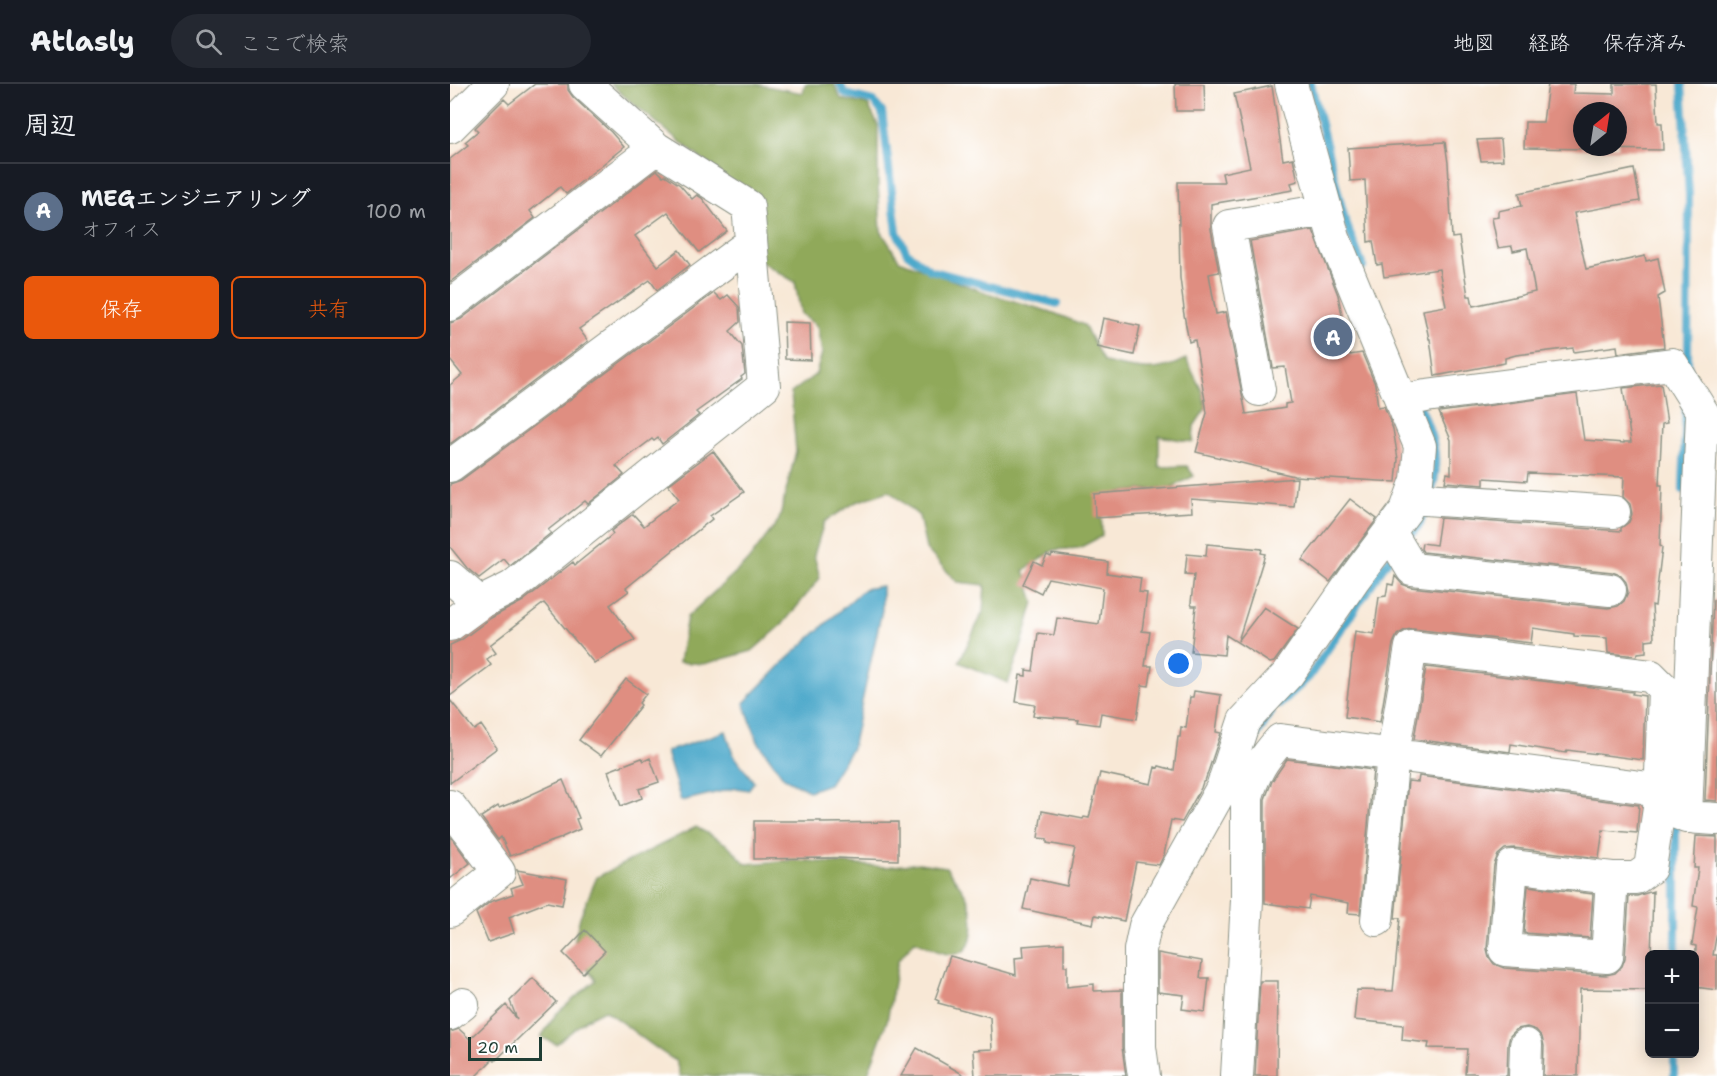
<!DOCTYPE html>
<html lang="ja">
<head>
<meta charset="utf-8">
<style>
	:root { --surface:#171b24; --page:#242831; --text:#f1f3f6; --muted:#9ea1a6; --line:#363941; --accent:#ea580c }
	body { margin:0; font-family:"Shantell Sans","Klee One",sans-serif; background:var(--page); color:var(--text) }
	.controls { position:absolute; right:18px; bottom:18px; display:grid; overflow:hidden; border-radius:9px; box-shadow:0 3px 15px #0003 }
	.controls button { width:54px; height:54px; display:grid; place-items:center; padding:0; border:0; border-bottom:2px solid var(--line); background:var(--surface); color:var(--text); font:30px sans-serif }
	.compass { position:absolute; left:1123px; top:18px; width:54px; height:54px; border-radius:50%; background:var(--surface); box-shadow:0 3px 15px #0003; rotate:30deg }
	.scale { position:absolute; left:18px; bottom:15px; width:74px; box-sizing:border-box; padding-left:6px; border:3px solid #1f3d34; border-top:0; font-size:16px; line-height:21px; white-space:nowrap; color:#1f3d34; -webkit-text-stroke:4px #fff; paint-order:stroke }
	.you { position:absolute; left:729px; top:580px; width:21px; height:21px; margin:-15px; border:4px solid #fff; border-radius:50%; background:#1a73e8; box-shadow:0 0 0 9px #1a73e833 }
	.badge { display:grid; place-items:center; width:39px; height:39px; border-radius:50%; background:var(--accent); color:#fff; font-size:20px; font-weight:700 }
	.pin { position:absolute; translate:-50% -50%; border:3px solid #fff; box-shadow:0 2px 6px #0006 }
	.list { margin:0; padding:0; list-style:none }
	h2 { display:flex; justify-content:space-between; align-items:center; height:78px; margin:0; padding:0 24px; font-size:26px }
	h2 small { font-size:20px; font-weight:400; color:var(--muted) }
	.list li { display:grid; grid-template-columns:39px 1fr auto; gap:18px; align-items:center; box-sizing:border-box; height:96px; padding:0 24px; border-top:2px solid var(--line) }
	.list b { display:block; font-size:22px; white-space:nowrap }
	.list p { margin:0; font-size:20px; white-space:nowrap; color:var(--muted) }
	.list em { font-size:20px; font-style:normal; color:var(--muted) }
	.actions { display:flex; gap:12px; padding:18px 24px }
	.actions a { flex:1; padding:14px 0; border:2px solid var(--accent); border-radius:9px; text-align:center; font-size:21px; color:var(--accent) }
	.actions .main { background:var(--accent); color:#fff }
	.icon { flex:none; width:33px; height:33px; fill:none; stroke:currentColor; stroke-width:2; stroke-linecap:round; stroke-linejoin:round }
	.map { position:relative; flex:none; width:1267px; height:992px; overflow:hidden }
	header { display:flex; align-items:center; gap:36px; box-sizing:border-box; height:84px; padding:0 30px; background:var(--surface); border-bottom:2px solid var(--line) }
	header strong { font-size:28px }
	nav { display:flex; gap:33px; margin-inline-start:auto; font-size:21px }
	.search { width:420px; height:54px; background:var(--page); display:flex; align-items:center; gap:15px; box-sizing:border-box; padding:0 21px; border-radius:33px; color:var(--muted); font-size:22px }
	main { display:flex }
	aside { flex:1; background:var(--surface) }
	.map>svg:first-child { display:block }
	.forest { fill:#90a95a; stroke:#587347; stroke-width:1.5 }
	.water { fill:#4da9cb; stroke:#367380; stroke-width:1.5 }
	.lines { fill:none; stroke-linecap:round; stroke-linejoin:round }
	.stream { stroke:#4da9cb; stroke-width:8 }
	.building { fill:#df8e81; fill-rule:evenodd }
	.minor-casing { stroke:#8c9285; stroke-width:34 }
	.minor { stroke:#fff; stroke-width:32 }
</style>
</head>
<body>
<header>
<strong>Atlasly</strong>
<div class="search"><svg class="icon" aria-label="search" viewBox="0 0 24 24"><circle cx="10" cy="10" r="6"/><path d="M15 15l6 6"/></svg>ここで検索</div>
<nav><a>地図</a><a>経路</a><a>保存済み</a></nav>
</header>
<main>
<aside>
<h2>周辺<small></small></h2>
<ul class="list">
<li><span class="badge" style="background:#5c6f8a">A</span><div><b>MEGエンジニアリング</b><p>オフィス</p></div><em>100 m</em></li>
</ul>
<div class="actions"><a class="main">保存</a><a>共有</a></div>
</aside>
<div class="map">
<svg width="1267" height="992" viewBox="0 0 1267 992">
	<rect width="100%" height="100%" fill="#fff"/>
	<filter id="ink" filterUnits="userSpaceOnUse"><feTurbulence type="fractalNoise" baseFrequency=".0167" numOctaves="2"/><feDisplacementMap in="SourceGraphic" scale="12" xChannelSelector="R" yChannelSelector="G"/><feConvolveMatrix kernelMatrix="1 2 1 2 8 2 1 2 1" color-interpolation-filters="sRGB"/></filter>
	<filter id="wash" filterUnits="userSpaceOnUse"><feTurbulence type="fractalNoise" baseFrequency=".008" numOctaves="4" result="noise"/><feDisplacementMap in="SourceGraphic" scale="24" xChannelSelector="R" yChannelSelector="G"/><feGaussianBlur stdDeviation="1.35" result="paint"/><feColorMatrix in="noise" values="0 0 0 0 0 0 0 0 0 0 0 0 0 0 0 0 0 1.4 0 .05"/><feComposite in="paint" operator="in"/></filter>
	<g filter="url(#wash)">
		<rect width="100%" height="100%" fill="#f8e8d6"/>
		<path class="forest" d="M161 0H305L353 9 355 0H384L391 15 418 21 428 41V101L431 147 449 176 537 209 604 229 634 241 654 278C686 285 705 291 736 275L752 307 756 324 744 342 743 358 709 352V383L737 382 744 392 722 403 670 408 651 417 652 452 629 464 604 466 574 486 584 518 572 560 558 599 509 578 533 528 535 501 507 498 476 465 469 432 439 407 406 418 374 438 364 471 370 494 332 541 302 567 254 580 229 578 237 533 298 477 329 436 346 367 341 309 366 290 372 269 367 242 351 230 345 198 310 177 304 118 174 12Z
			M246 743 278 761 296 780 345 776 436 783 469 779 496 783C503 794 515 806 519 818 524 833 527 868 505 870 493 872 477 862 465 857L448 876 437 937 417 992H230L226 977C200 962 179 942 154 926L138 934 106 960 91 953 106 930 146 896 122 867 130 833 147 793Z"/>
		<path class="water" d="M432 502V526L402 664 379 700 359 707 334 694 308 658 294 619 338 574 414 505Z
			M276 647 283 670 304 698 298 706 286 704 231 717 216 668Z"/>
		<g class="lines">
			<path class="stream" d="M390 0 395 10 423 17 432 28 447 148 457 169 480 186 607 220
				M861 0 895 136 913 183
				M1232 0 1239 111 1238 286
				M970 322C982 349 992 378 981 408
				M1233 406 1236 322
				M955 458 970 440 976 422
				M829 621 859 593 936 479 945 469
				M797 678 806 653 821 629
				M1226 736V870
				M1224 992V970"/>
		</g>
		<g id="blocks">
			<path class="building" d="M85 0H118V6L123 13 161 48 174 63 116 110 110 103 80 127 85 134 0 198V75L18 61 15 58 28 47 25 44 54 15 59 20Z
				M725 0H754L755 27H726Z
				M1098 0H1124L1123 9 1164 10V0H1206L1208 39H1212L1213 66 1074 64 1075 38H1093ZM1132 27H1168V63H1132Z
				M822 2 833 76 843 74 848 97 841 99 843 106 761 120V145L769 188 759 190 766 230 776 228 796 330 835 324V320L841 319 835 283 823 284 800 157 863 146 888 211 900 271 912 269 925 300 928 323 934 322 943 345 948 375 946 398 844 392 746 368 757 329 745 256 739 258 733 225H734L730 194 728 98H774L772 89 800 83 784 10Z
				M1051 55 1053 76 1031 77 1027 56Z
				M995 58 998 79 1002 154 1009 153 1018 212H1021L1023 222 1085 208 1077 164 1063 167 1062 162 1048 164 1042 134 1048 133V127L1072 122 1069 109 1184 85 1190 117 1124 129 1136 185 1195 172 1196 177 1208 174 1215 209 1208 213 1214 263 1168 269 1167 262 1124 268 1123 264 1066 271 1055 274V279L985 292 980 255H979L973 226 996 222 989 185 934 193 932 180 927 181 923 157 918 158 915 96 900 97 898 64Z
				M207 86 213 92 215 91 230 101 242 115 247 111 252 114 277 147 249 168 218 128 185 152 208 182 229 166 240 181 207 206 200 196 129 245 138 257 0 360V301L12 291 0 276V239L11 235Z
				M264 209 271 216 278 211 289 223 290 238 280 247 292 262 295 290 291 293 292 295 246 328 249 331 212 360 208 354 204 357 202 355 166 382 174 391 138 420 135 417 98 446 101 449 60 482 54 475 29 494 17 484 0 463V400L11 396Z
				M653 234 690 242 684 271 647 263Z
				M334 238 360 239 361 276 335 275Z
				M1211 300 1217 339 1212 340 1209 401H1212L1210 462 1212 463 1205 522 1202 521 1204 555 1196 556V568L1188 569 1187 572 1158 569 1157 554 1124 552V550L1083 544 1081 559 963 545 955 546 947 551 943 560 930 638 895 633 905 547 924 550 929 513 936 512 938 500 943 501 945 492 952 500 960 503 1158 524 1168 522 1174 517 1178 508 1176 498 1170 491 1162 488 973 468 971 465 972 459 986 461 990 434 1171 447V444L1179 438 1182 430 1180 420 1173 413 1174 393 1078 389 1077 397 1034 394V401L995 398 997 389 1001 390V356L989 328 1127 310 1134 356 1174 359V358H1181L1173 304Z
				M263 367 294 408 260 432 262 435 176 504 179 507 160 521 185 556 144 579 94 519 40 561 46 569 37 575 41 581 0 612V561L11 556 41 534 73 517 123 478 125 481 163 450 161 447 183 430 194 442 229 415 218 401Z
				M847 394 844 423 741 415 742 428 645 434 644 410Z
				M900 415 927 435 880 498 852 476Z
				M757 460 812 465 811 469 815 470 788 557 814 523 848 545 824 578 820 579 776 551 774 571 741 568 746 522H742L741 519 744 491 735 490 737 470 756 472Z
				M602 470 658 478 657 489 691 494 689 508 697 509 692 547 700 548 695 582H702L699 602 692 601 687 635 651 629 649 641 627 638 628 635 583 632 585 621 566 618 570 591 576 592V586L583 587 588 549 604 551 607 534 649 540 653 504 598 494 591 509 573 500 584 477 592 481 597 471 601 473Z
				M1263 516H1267V717L1255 716Z
				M976 583 1183 608 1182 610 1195 612 1193 676 1117 666 1116 669 1061 660 1060 668 964 655Z
				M176 595 196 610 189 619 191 621 151 672 129 656Z
				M744 607 771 611 766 648 771 649 755 697 753 698 751 704 732 738 721 736 714 771 709 781 686 778 674 837 645 831 643 840 573 825 580 794 617 802 625 764 597 759V755L588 754 592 727 633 735 634 733 639 734 650 689 701 700 705 683 708 684 709 682 724 686 728 653H730L731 643 736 644 740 613H743Z
				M0 616 24 646 31 641 47 664 0 699Z
				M192 674 194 677 200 674 209 698 189 705 192 714 171 722 158 687Z
				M837 675 923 686 910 830 898 829 899 819 860 812 858 825 815 819V715L822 697Z
				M969 692 1189 721 1187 749 1153 746 1149 774 1064 764 1055 765 1048 771 1044 781 1037 865 1039 873 1044 880 1054 884 1156 891 1165 889 1172 882 1175 874 1179 812H1187L1203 807 1200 906 1130 905 1128 992H1093L1094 962 1092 953 1086 946 1077 943 1067 945 1060 952 1058 960 1057 992H1025L1026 989H1015L1017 965 978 964 979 959 952 956 953 941 904 936 907 906 943 907 950 834H945L958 697 968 698Z
				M113 696 129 734 126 735 130 745 112 753V754L60 772 51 753 48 756 31 733 48 722 49 724 67 717Z
				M304 737H371V739L448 738V776L378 774 304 775Z
				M1246 752 1267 753V848L1263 871H1267V906L1245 903 1246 862 1242 861 1248 823 1243 822 1248 784H1244Z
				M1 753 20 779 0 795V754Z
				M67 786 117 795 112 821 97 818 59 833 64 849 38 858 26 829 40 818 63 810 61 804 73 800Z
				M1078 802 1143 810 1140 854 1074 849Z
				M135 846 155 867 133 889 113 869Z
				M614 859V882H617V903L644 900V907L672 906V963L676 992H525L523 966 542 965 540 933 488 919 489 917 485 915 500 872 566 891 565 874 574 873 573 862Z
				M708 869 752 877 750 894H759L755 928 732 925 734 911 708 908Z
				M83 894 106 918 45 977 43 975 26 992H0V948L9 945 20 955 56 921 67 935 60 917Z
				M810 897H828L827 992H805Z
				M467 964 516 992H451Z"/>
		</g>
	</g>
	<g filter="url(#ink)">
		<use href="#blocks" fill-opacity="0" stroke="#8c9285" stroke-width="1.5"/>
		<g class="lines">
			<g class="minor-casing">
				<path id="minor" d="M0 43 43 0
					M0 221 206 64
					M809 306 779 142 876 126
					M951 317 976 312 1222 280 1261 342 1267 343
					M0 382 301 159
					M961 414 1164 428
					M940 448 962 485 1160 506
					M0 493 30 519
					M0 541 30 519 62 503 314 302 298 122 206 64 135 0
					M0 722 49 788 0 827
					M1236 733 1252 329
					M927 836 943 670 961 563 1201 592 1214 605 1210 718 1200 784 1186 794H1162L1062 782 1055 866 1157 873 1162 794
					M0 930 13 920
					M694 992 690 963V866L695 842 772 704 794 637 838 590 904 495 956 426 967 396 970 362 884 154 841 0
					M787 992 797 816V712C804 689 814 674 830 656L1199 704C1224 733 1230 733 1267 735
					M1075 992 1076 961"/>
			</g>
			<use href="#minor" class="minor"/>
		</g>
	</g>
</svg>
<div class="controls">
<button>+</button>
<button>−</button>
</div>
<svg class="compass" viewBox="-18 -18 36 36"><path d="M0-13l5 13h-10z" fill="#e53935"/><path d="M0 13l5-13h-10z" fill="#9ea1a6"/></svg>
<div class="scale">20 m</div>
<div class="you"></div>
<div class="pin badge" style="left:883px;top:253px;background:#5c6f8a">A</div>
</div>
</main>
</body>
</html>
